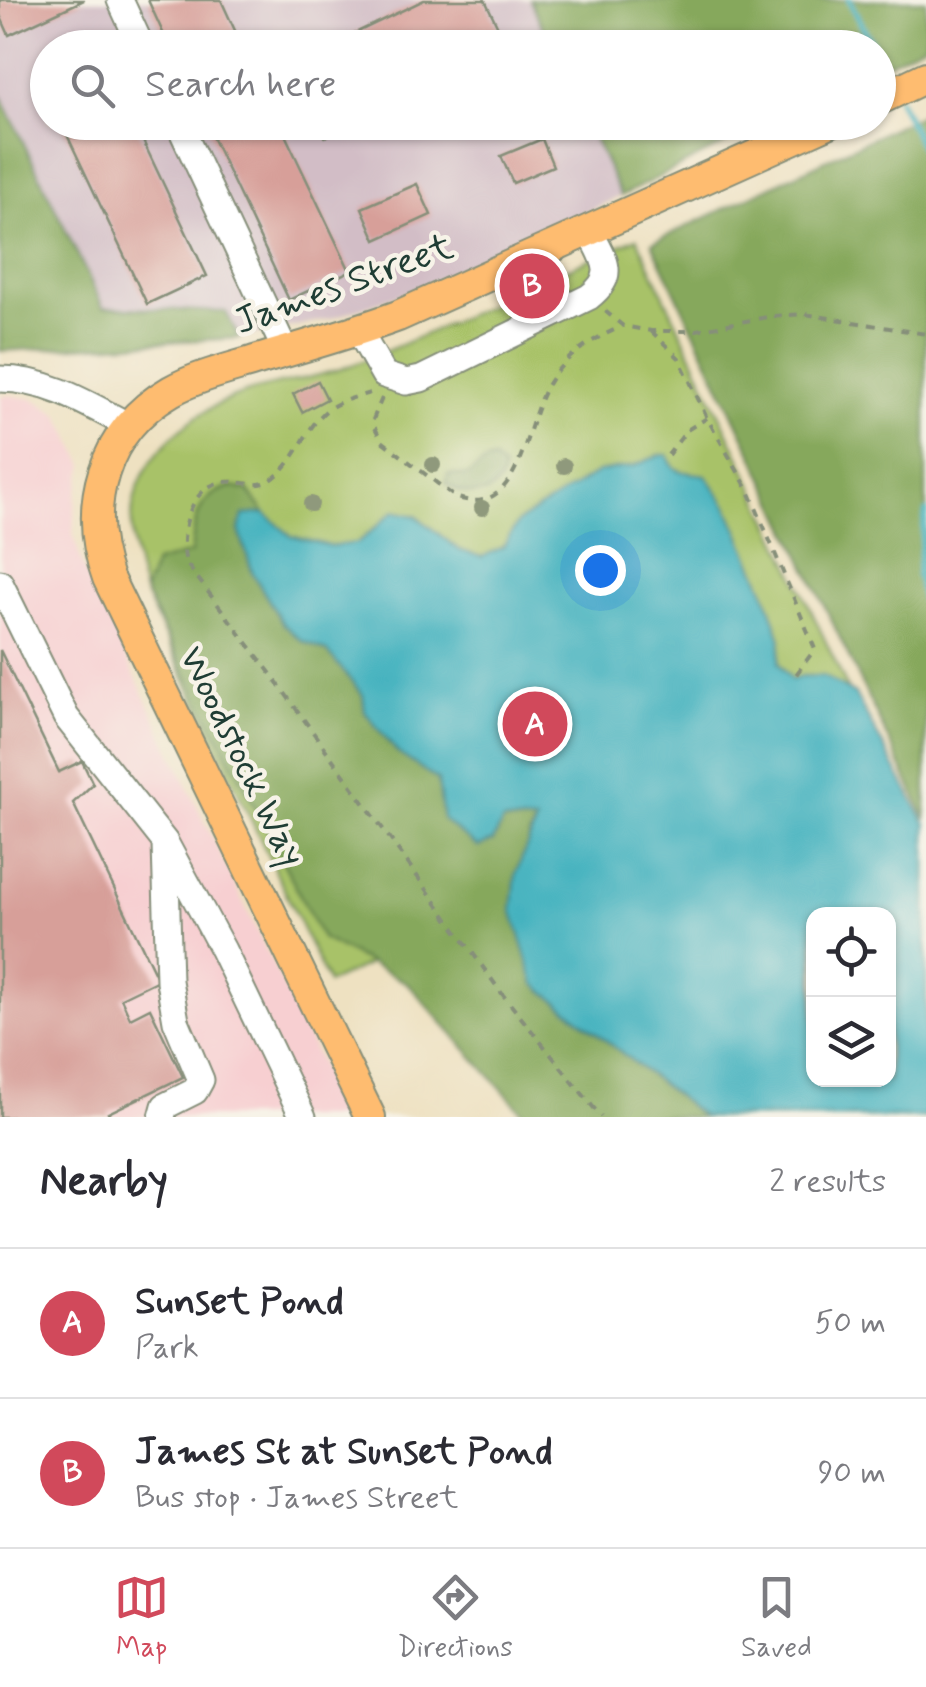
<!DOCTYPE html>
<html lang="en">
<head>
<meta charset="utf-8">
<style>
	:root { --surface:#fff; --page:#f2f2f3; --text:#2b2b33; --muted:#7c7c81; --line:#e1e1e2; --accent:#d1495b }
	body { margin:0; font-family:Mynerve,sans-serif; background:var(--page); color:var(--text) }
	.controls { position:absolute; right:30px; bottom:30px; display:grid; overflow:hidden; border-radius:20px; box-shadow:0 2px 8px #0004 }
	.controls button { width:90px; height:90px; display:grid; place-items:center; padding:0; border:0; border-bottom:2px solid var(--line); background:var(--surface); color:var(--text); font:50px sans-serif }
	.you { position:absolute; left:600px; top:570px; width:35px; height:35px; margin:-25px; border:8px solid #fff; border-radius:50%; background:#1a73e8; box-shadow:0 0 0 15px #1a73e833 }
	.badge { display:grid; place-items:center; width:65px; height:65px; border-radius:50%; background:var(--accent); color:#fff; font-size:32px; font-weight:700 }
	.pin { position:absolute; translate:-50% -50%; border:5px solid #fff; box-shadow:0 2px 10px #0006 }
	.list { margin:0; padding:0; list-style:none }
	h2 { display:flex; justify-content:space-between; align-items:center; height:130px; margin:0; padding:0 40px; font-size:42px }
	h2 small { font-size:32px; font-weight:400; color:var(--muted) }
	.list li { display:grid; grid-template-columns:65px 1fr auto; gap:30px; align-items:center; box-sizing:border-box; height:150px; padding:0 40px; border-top:2px solid var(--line) }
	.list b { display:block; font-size:38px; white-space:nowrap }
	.list p { margin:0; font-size:32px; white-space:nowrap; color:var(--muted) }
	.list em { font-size:32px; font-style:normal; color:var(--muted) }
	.icon { flex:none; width:55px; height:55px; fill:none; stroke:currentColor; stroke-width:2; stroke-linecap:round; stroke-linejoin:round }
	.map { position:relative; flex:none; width:926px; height:1117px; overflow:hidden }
	.search { position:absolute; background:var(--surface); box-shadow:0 2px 8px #0004; left:30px; right:30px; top:30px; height:110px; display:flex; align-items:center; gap:25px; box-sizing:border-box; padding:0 35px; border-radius:55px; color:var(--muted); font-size:38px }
	.sheet { height:430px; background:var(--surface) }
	nav { display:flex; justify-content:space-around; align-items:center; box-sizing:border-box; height:140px; border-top:2px solid var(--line); background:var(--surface); font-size:28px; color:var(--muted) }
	nav a { display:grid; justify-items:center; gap:5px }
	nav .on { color:var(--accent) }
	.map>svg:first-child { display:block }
	.built { fill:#f7cfd1 }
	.industrial { fill:#d2bdc6 }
	.green { fill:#a8c268; stroke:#64804e; stroke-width:2.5; fill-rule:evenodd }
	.forest { fill:#86a85c; stroke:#527248; stroke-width:2.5 }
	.water { fill:#44b2bf; stroke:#32787a; stroke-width:2.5; fill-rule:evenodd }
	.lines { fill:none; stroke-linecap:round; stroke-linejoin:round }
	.stream { stroke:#44b2bf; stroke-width:6 }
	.building { fill:#d79f99 }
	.minor-casing { stroke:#868f7a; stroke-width:29 }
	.major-casing { stroke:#868f7a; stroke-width:34 }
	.path { stroke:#868f7a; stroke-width:4; stroke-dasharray:8 8; stroke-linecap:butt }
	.minor { stroke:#fff; stroke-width:25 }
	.major { stroke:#febc70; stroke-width:30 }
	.tree { fill:#8f997b }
	.labels { text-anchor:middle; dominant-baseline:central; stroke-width:9; stroke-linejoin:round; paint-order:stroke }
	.street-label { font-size:38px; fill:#1f3d34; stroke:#f7f3e8 }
</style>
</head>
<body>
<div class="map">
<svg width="926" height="1117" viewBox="0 0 926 1117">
	<rect width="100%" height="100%" fill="#f7f3e8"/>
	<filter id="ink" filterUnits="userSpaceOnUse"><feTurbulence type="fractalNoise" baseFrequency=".01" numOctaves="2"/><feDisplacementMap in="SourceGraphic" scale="20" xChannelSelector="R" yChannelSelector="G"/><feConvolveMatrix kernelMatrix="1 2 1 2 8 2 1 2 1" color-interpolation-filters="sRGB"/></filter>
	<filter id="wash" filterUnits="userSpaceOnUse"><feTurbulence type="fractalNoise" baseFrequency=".0048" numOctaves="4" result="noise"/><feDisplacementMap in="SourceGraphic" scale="40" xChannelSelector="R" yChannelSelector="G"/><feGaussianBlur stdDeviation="2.25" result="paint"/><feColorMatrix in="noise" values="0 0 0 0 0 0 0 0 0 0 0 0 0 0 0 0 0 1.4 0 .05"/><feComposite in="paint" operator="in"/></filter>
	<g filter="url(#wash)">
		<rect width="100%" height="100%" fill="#eee1c1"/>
		<path class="built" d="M9 395 34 399 58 413 85 465 76 496 73 533 82 565 346 1117H0V396Z"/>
		<path class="industrial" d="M0 0H530L552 47 48 48V122L587 123 621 196 418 288 330 319 239 338 225 312 103 307 0 94Z"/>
		<path class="green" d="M637 238 926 856V1117H610L466 918 328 983 144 592C137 567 131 544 132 518 134 459 191 412 242 394 278 382 316 379 352 365 449 327 542 279 637 238ZM814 914H888V1080H814Z"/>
		<path class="forest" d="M530 0H926V43L879 67 878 48 552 47Z
			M0 94 103 307 226 312 239 338 0 351Z
			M926 112V819L652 243Z
			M587 123H767L621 196Z
			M494 460 503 469C501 499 465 500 446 483L448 474 467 476 486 462Z
			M231 487 248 490 265 513 243 516 239 530 253 574 283 624 302 641 327 651 363 695 365 712 398 753 439 780 493 841 503 821 536 822 529 836 535 984 703 1117H527L407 983 322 938 144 592 155 563 191 553C195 522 196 495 231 487Z"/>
		<path class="water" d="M659 455H668C673 476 688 471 706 475L728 507 765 591 781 639 779 663 792 680 802 676H823L855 694 926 824V1117H703L535 984 512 909 516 873 536 822 503 821 493 841 478 847 443 820 438 780 398 753 365 712 363 695 327 651 302 641 283 624 253 574 239 530 243 515 265 513 291 536 330 546 358 543 394 511 416 516 459 550 482 557 503 547 518 522 598 472 634 466ZM814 914H888V1080H814Z"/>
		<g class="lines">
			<path class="stream" d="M849 0 874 48
				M878 58 891 83
				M898 99 926 156
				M926 512 918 575 926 615"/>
		</g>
		<g id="blocks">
			<path class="building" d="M0 0H84L9 35 0 15Z
				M148 0H221L243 48H170Z
				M424 0H485L508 48H324Z
				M61 122H134L207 276 147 304Z
				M205 122H279L350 271 289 300Z
				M318 122H356L325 137Z
				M542 139 553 166 513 183 501 156Z
				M417 184 431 215 376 240 362 208Z
				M318 381 327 399 302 412 293 394Z
				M0 650 59 772 82 761 93 784 73 803 158 980 121 998 130 1018 150 1008 183 1077 108 1113 110 1117H0Z"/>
		</g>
	</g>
	<g filter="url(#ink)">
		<use href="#blocks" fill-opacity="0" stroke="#868f7a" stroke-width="2.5"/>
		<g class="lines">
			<g class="minor-casing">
				<path id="minor" d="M120 0 142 48
					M178 122 286 352
					M359 331 384 375 406 382 421 379 589 297C619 274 603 259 590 231
					M0 379C48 379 88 404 129 426
					M0 583 66 717 165 842 223 950 303 1117
					M162 1117 165 1106 195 1091 201 1080 176 1021 169 981 165 845"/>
			</g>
			<g class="major-casing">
				<path id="major" d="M878 100 926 77
					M370 1117 108 578C82 506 102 431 171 391 198 376 229 369 258 360 305 346 352 333 398 316L830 122"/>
			</g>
			<path class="path" d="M605 311 623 326 651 331H691L773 316 805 314 926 334
				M651 331 679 358 707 418 749 491 815 649 792 680
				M370 393C356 397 339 401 327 410 305 428 298 459 275 477 258 491 244 480 224 482 189 485 179 535 186 563L271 674 503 995 601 1117
				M382 398 372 422 382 441 455 497C523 522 524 419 550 381 568 353 593 339 623 326
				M668 455 687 430 707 418"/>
			<use href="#minor" class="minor"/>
			<use href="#major" class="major"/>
		</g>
		<g class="tree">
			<circle cx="433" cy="465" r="8"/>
			<circle cx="564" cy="466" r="8"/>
			<circle cx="311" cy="504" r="8"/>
			<circle cx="482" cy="508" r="8"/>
		</g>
	</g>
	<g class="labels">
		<g class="street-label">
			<text transform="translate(344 285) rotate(-20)">James Street</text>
			<text transform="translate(241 757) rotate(64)">Woodstock Way</text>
		</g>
	</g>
</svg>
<div class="controls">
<button><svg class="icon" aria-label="locate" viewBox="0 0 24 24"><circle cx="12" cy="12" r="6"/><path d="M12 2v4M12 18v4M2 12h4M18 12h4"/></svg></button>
<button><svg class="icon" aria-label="layers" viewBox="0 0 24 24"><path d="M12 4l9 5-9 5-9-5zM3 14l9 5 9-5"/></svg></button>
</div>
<div class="you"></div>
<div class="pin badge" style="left:535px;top:724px">A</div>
<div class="pin badge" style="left:532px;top:286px">B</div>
<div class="search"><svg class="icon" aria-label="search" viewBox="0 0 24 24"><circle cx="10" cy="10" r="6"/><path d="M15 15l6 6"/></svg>Search here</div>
</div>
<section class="sheet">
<h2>Nearby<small>2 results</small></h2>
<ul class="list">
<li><span class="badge">A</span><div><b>Sunset Pond</b><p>Park</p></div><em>50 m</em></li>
<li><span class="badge">B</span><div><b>James St at Sunset Pond</b><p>Bus stop · James Street</p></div><em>90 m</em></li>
</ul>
</section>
<nav>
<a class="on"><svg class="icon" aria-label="map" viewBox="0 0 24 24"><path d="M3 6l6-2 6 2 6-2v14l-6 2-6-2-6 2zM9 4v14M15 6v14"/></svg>Map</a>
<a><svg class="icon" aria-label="directions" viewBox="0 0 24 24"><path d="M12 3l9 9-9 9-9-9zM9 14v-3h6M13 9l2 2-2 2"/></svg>Directions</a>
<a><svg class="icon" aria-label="saved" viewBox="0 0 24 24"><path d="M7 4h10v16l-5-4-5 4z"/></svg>Saved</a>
</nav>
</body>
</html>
